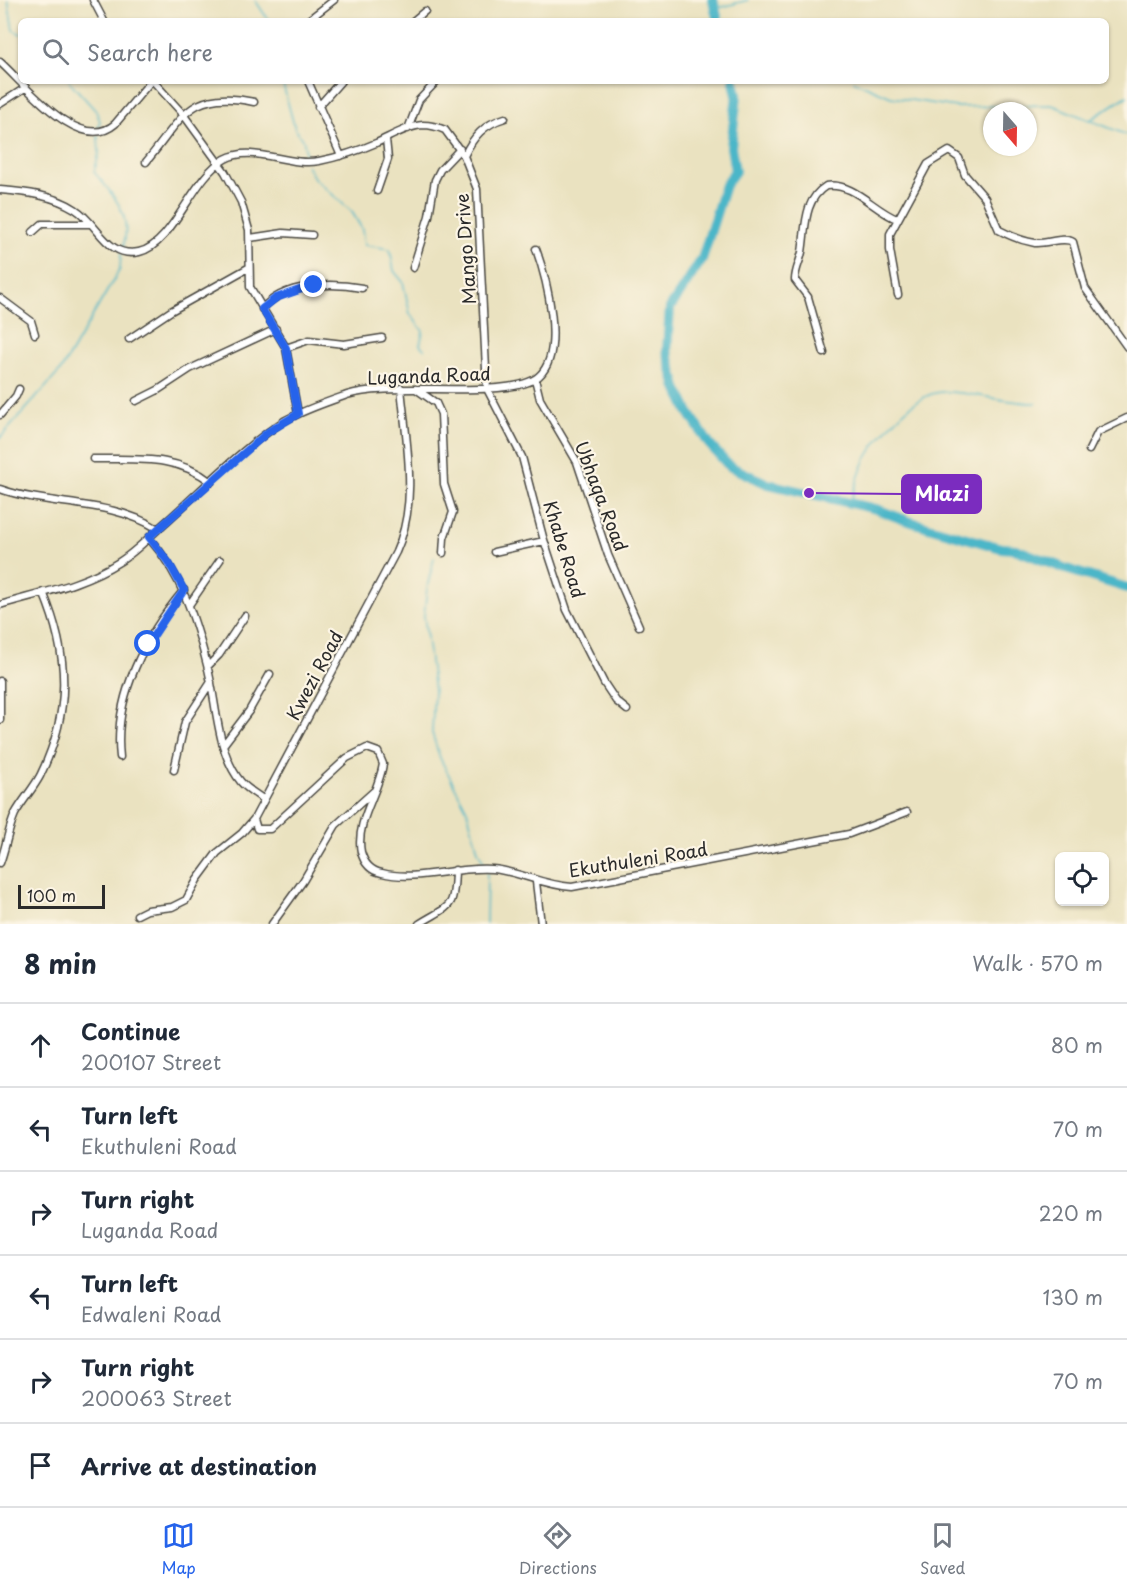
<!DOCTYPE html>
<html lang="en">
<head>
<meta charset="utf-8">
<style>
	:root { --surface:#fff; --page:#f2f2f3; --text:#1f2937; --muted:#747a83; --line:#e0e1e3; --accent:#2563eb }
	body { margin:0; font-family:"Playpen Sans",sans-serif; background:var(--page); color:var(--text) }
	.controls { position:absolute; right:18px; bottom:18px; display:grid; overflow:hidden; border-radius:9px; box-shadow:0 2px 4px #0004 }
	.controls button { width:54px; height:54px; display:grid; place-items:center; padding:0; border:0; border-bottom:2px solid var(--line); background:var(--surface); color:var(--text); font:30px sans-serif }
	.compass { position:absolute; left:983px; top:102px; width:54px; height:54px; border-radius:50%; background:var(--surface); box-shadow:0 2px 4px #0004; rotate:160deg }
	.scale { position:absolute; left:18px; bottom:15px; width:87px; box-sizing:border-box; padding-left:6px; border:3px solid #2b2b2b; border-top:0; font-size:16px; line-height:21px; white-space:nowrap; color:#2b2b2b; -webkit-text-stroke:4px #fcf5e5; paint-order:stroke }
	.stop { position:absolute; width:18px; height:18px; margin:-14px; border:4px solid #2563eb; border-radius:50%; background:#fff }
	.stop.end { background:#2563eb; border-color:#fff; box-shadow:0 2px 6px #0008 }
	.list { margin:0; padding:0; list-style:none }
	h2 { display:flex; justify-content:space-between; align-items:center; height:78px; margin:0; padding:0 24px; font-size:26px }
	h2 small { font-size:20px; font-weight:400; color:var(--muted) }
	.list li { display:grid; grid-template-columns:39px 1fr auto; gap:18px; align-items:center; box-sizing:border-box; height:84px; padding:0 24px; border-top:2px solid var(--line) }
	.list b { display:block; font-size:22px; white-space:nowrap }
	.list p { margin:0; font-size:20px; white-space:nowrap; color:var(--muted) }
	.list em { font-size:20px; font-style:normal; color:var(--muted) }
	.icon { flex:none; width:33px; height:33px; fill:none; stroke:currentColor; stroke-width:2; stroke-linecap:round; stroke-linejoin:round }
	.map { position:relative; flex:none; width:1127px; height:924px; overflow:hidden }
	.search { position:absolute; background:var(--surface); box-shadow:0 2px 4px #0004; left:18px; right:18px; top:18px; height:66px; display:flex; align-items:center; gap:15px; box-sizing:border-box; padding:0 21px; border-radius:9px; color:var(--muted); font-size:22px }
	.sheet { height:582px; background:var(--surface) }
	nav { display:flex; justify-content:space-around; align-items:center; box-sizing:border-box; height:84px; border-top:2px solid var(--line); background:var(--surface); font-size:16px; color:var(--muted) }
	nav a { display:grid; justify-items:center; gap:3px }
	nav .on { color:var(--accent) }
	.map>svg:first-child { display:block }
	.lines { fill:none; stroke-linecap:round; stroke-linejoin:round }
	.stream { stroke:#4bb6c8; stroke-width:1.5 }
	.river { stroke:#4bb6c8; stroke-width:10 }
	.minor-casing { stroke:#484641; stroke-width:9 }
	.minor { stroke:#fff; stroke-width:6 }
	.route { stroke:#2563eb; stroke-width:8 }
	.labels { text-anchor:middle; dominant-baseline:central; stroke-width:4.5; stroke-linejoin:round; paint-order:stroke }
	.street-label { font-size:18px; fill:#2b2b2b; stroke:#fcf5e5 }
	.leader { fill:none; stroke:#7b2cbf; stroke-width:2 }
	.callout-dot { fill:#7b2cbf; stroke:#fcf5e5; stroke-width:2 }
	.callout { fill:#7b2cbf; stroke:#7b2cbf; stroke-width:2 }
	.callout-label { font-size:20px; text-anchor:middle; font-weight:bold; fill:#fff }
</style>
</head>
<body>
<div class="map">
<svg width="1127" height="924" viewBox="0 0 1127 924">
	<rect width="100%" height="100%" fill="#fcf5e5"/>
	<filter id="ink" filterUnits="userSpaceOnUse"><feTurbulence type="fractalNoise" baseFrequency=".0167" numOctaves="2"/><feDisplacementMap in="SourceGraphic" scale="12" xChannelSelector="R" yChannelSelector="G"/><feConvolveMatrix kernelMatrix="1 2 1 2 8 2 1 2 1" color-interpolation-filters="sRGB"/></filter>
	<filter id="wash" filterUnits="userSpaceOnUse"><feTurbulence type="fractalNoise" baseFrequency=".008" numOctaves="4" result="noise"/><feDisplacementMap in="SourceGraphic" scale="24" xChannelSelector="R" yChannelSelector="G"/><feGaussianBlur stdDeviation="1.35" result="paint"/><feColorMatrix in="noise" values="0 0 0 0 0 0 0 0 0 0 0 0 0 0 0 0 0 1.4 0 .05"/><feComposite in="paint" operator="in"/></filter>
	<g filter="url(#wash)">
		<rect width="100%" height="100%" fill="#eae2c0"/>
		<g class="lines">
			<path class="stream" d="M8 0 13 30 21 34
				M255 0 269 21
				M715 9 748 0
				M69 81 96 111 100 121 98 128
				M282 81 295 129 304 142 306 159
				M854 81 891 97 956 107 1052 105 1127 135
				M1090 120 1127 96
				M98 136 99 154 94 172C114 196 133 215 123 247
				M307 165 314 178 352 212 362 229 364 245 390 249 394 271 403 282 410 314 423 331 420 345 424 349
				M0 438 61 370 120 269 121 254
				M850 503C855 489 859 472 866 459 879 436 915 391 944 392 975 392 1004 403 1036 403
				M434 558 427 588 424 616 434 691 432 733 440 758 467 810 478 851 485 865
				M486 924 487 873"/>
			<path class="river" d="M713 0 718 21
				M734 81 737 95 731 147 735 171 725 185 702 259 670 308 667 351 677 388 688 411 709 444 729 466 768 484 876 509 908 521 1001 548 1015 549 1066 569 1127 588"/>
		</g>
	</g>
	<g filter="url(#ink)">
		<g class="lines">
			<g class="minor-casing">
				<path id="minor" d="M93 0 104 21
					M307 21 334 0
					M413 21 425 11
					M0 62C25 84 79 155 115 124L151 81
					M153 81 183 114 225 172 241 202 249 230 250 287 286 348 298 414
					M308 81 341 156
					M0 104 25 88
					M318 107 341 81
					M408 129 419 100 437 81
					M464 156C473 137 484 124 505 118
					M146 162C183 118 189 88 254 102
					M0 190C25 192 53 195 75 209 98 223 107 259 139 252 174 244 192 177 225 159 254 144 288 167 319 161 339 157 358 151 376 143 390 137 407 126 423 125 430 125 438 127 445 130L464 156 477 189 487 389 522 457 543 537 567 610 604 683 616 701 627 710
					M377 191 388 159 386 139
					M33 232 42 224H90
					M250 238 283 233 312 235
					M413 268 429 216 435 180 440 170 460 149
					M898 295 890 250V234L928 164 949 151 959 158 965 175 985 198 999 230C1010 236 1023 241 1035 243 1047 244 1064 236 1073 242L1085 288 1127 347
					M0 298 31 321 35 334
					M262 309C284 283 331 282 362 288
					M129 339 171 311 248 268
					M286 348 309 340 344 344 382 338
					M824 353 808 297 795 280C795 270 800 262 802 252 806 229 803 200 826 186 854 182 873 210 897 219
					M535 379 540 399 577 462 608 555 639 626
					M416 389 436 403 441 414 444 484 453 512 444 538 443 553
					M136 401 158 390 190 369 276 329
					M0 415 16 396 19 389
					M1089 450 1098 432 1127 418
					M93 459C134 460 176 454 211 482
					M0 489C51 507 110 499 158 529
					M149 538C181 574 195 618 207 665 217 701 216 752 241 782 247 789 256 794 263 799
					M494 552 544 541
					M0 605C40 593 83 585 119 562 137 551 152 534 167 521 205 487 242 448 284 421 303 410 327 402 347 395 391 380 512 401 539 376 566 352 546 277 536 249
					M189 605 220 560
					M208 666 219 655 245 616
					M0 681V720
					M224 744 249 711 270 674
					M120 757C113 697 146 635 184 590
					M174 770 185 722 211 682
					M254 819 257 829H270L347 758 367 748 378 752 383 764C379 792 355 822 361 852 364 863 371 871 382 873 417 882 456 866 492 869 519 871 541 885 572 887L849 834 907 812
					M0 863C6 847 8 830 15 814 22 801 33 789 40 776 71 713 70 656 43 592
					M536 882 541 924
					M137 915 147 910 172 907 186 900 197 880 217 853 242 833 254 819 396 552C419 502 406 441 401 388
					M272 924 303 881 336 825 374 791
					M419 924C451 904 454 911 455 870"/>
			</g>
			<use href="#minor" class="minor"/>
		</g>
	</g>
	<g class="lines" filter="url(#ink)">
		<path class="route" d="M148 644 184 590 169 563 149 537 268 432 298 414 286 348 262 309 276 298 314 285"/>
	</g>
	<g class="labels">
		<g class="street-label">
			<text transform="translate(465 249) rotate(-94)">Mango Drive</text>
			<text transform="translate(429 375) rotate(-2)">Luganda Road</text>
			<text transform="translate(602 496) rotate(69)">Ubhaqa Road</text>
			<text transform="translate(565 549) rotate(73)">Khabe Road</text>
			<text transform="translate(314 675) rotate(-62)">Kwezi Road</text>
			<text transform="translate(638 859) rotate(-9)">Ekuthuleni Road</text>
		</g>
	</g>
	<path class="leader" d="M809 493L902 494"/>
	<circle class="callout-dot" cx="809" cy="493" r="6"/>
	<rect class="callout" x="902" y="475" width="79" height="38" rx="6"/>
	<g class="callout-label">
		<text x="942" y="501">Mlazi</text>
	</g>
</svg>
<div class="controls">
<button><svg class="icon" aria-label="locate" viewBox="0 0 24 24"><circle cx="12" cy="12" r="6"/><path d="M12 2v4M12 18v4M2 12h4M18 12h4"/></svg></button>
</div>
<svg class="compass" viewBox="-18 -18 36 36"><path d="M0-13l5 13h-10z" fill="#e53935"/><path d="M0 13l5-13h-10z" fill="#747a83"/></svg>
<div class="scale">100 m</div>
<div class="stop" style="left:148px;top:644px"></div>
<div class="stop end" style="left:314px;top:285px"></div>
<div class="search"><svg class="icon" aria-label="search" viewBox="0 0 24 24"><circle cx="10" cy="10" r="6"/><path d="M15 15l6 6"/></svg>Search here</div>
</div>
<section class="sheet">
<h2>8 min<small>Walk · 570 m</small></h2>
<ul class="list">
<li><svg class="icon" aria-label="ahead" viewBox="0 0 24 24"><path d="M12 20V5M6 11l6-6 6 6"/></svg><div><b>Continue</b><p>200107 Street</p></div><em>80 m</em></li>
<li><svg class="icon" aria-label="left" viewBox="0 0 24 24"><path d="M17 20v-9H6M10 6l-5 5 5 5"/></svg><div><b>Turn left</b><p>Ekuthuleni Road</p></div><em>70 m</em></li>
<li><svg class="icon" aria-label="right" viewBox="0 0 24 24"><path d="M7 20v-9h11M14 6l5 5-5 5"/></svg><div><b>Turn right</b><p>Luganda Road</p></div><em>220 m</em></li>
<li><svg class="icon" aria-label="left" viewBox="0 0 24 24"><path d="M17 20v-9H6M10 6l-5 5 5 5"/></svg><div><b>Turn left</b><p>Edwaleni Road</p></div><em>130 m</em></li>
<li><svg class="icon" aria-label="right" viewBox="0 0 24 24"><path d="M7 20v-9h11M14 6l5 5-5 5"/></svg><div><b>Turn right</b><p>200063 Street</p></div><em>70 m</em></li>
<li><svg class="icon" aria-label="arrive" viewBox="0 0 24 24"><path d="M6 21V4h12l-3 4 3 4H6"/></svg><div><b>Arrive at destination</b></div></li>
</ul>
</section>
<nav>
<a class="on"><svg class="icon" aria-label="map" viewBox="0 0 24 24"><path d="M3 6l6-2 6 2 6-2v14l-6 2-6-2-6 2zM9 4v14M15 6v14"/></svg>Map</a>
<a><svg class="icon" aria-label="directions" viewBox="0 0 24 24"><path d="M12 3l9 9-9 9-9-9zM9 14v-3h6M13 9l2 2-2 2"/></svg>Directions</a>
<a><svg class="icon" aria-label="saved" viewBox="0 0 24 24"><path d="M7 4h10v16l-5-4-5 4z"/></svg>Saved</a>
</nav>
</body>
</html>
